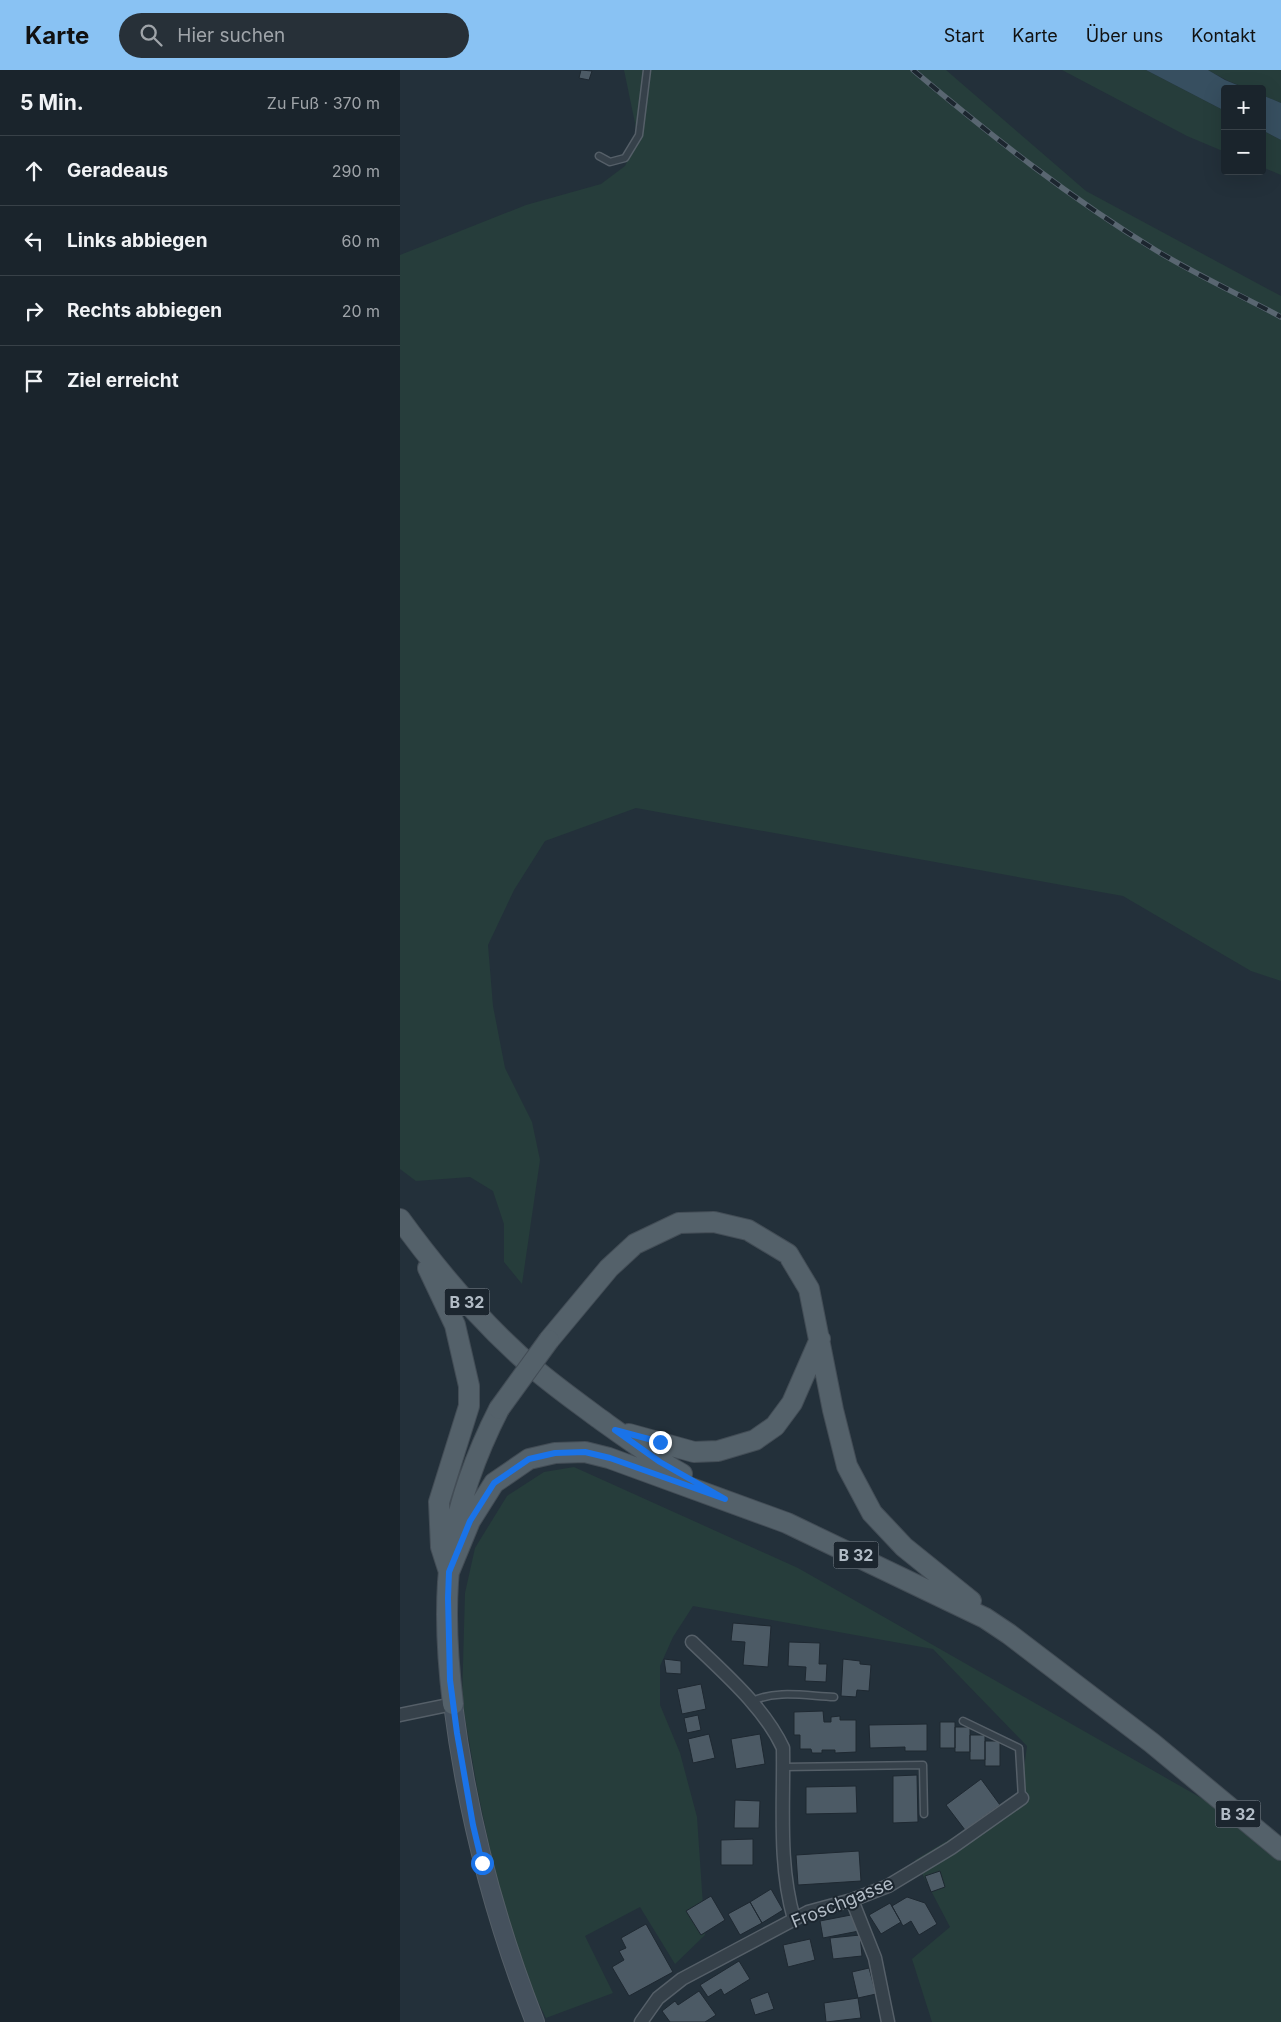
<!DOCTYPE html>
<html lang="de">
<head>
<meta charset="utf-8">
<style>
	:root { --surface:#1a242c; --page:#273038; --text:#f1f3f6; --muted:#9fa4a9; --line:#384148; --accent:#89c2f3 }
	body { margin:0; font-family:Inter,sans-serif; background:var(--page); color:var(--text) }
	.controls { position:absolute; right:15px; top:15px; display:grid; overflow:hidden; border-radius:5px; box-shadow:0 5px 20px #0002 }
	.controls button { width:45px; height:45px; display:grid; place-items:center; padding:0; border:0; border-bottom:1px solid var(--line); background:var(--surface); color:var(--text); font:25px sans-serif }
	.stop { position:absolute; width:15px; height:15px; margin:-11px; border:4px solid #1a73e8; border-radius:50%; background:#fff }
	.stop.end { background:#1a73e8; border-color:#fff; box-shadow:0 1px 5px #0008 }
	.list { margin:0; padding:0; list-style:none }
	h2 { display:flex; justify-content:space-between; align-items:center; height:65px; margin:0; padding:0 20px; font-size:21px }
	h2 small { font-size:16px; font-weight:400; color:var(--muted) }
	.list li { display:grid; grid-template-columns:32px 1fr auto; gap:15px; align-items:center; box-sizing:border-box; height:70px; padding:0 20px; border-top:1px solid var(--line) }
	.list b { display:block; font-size:19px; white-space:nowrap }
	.list em { font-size:16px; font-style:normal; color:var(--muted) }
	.icon { flex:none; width:28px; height:28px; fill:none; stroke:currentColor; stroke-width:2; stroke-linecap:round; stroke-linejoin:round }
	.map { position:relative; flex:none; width:881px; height:1952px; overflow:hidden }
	header { display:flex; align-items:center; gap:30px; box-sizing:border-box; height:70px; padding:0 25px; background:var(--accent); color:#111 }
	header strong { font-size:24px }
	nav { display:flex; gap:28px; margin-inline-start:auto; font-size:18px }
	.search { width:350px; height:45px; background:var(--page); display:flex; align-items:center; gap:12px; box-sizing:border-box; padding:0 18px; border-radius:28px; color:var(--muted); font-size:19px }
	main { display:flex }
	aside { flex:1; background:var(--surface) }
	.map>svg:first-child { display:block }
	.green { fill:#263d3b }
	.water { fill:#374f60 }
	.building { fill:#4c5a65; stroke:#1e2831 }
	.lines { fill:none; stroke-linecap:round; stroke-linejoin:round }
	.service-casing { stroke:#555f68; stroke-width:9 }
	.minor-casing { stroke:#555f68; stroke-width:15 }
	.secondary-casing { stroke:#555f68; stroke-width:20 }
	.primary-casing { stroke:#434d56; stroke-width:22 }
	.service { stroke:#36414a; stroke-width:6 }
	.minor { stroke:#36414a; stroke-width:12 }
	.secondary { stroke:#45515d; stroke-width:18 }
	.primary { stroke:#54616a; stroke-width:20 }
	.rail-casing { stroke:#596671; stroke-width:5.5 }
	.rail { stroke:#1c262f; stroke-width:4; stroke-dasharray:11; stroke-linecap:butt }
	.primary-bridge-casing { stroke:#434d56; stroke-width:22; stroke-linecap:butt }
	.primary-bridge { stroke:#54616a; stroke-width:20 }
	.route { stroke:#1a73e8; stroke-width:6 }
	.labels { text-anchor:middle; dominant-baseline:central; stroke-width:4; stroke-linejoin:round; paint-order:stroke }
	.shield { fill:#1c262f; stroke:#858f99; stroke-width:1 }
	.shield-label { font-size:16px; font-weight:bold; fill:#b2bcc6 }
	.street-label { font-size:18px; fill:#b2bcc6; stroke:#1c262f }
</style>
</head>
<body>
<header>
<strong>Karte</strong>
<div class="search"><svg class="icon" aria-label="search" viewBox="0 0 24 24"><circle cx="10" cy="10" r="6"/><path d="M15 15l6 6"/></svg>Hier suchen</div>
<nav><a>Start</a><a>Karte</a><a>Über uns</a><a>Kontakt</a></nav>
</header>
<main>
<aside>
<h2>5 Min.<small>Zu Fuß · 370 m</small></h2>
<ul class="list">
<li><svg class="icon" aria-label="ahead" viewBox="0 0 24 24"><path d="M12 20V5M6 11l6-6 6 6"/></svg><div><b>Geradeaus</b></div><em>290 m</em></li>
<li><svg class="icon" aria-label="left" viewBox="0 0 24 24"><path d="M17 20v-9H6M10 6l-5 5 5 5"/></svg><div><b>Links abbiegen</b></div><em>60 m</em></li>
<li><svg class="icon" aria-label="right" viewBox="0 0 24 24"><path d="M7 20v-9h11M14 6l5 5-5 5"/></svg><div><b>Rechts abbiegen</b></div><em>20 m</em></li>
<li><svg class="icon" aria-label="arrive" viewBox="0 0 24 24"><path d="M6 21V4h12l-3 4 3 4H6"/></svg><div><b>Ziel erreicht</b></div></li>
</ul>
</aside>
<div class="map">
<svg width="881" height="1952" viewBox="0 0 881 1952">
	<rect width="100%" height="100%" fill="#23303a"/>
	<path class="green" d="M224 0H546L686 121 881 226V911L851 901 723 826 236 738 145 771 114 820 88 875 93 936 105 998 132 1052 140 1090 122 1214 104 1192V1154L93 1121 70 1107 16 1111 0 1099V185L126 135 201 114 225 96 236 73V58Z
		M662 0H746L825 41V82L787 66Z
		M808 0H881V33L862 25V19C841 19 826 10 808 0Z
		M862 60 881 70V105L862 97Z
		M174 1397 398 1498 810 1733 881 1786V1952H532L512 1889 550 1857 515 1790 620 1727 627 1676 533 1579 293 1536 273 1567 260 1596V1635L280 1683 297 1747 305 1865 275 1894 240 1837 185 1866 213 1923 146 1948 118 1891 97 1813 77 1717 62 1630 65 1523 75 1478 107 1426 144 1402Z"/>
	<path class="water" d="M746 0H808L825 10 847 19H825V41Z
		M862 25 881 33V70L862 60Z"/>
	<path class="building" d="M181 0 192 1 189 10 179 8Z
		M333 1553 371 1556 368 1597 343 1595 345 1572 331 1571Z
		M389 1572 420 1573 419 1594H427L426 1612 405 1611 406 1597 388 1596Z
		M264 1589 281 1591V1604L266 1603Z
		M443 1589 460 1591V1594L471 1595 469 1621 457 1620 456 1627 441 1626Z
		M301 1614 306 1639 282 1644 277 1619Z
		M423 1641 424 1652H431V1647L440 1646V1650H456V1682L435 1683V1680H422V1683H412L411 1679H400V1665H394V1642Z
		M298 1645 301 1660 287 1663 284 1648Z
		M540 1652H555V1678H540Z
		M527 1654V1681H505V1677L470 1678 469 1655Z
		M555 1657H570V1682H555Z
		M309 1664 315 1688 293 1693 288 1669Z
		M360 1664 365 1694 336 1699 331 1669Z
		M570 1665H585V1690H570Z
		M585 1671H600V1696H585Z
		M517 1705 518 1752 493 1753V1706Z
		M581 1709 600 1735 565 1760 546 1735Z
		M456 1716 457 1743 406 1744V1717Z
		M335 1730 360 1731 359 1758H334Z
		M353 1769V1795H321V1770Z
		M459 1781 461 1811 398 1815 396 1785Z
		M540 1801 545 1817 531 1822 525 1806Z
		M371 1819 383 1840 362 1853 350 1832Z
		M311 1826 325 1850 301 1865 286 1841Z
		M507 1827 525 1833 537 1854 519 1865 511 1851 503 1856 492 1836Z
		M350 1832 362 1853 340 1865 328 1844Z
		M490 1833 501 1852 481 1864 469 1845Z
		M456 1844 459 1861 423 1868 420 1851Z
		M246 1854 273 1902 229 1926 212 1897 224 1890 219 1881 226 1878 221 1868Z
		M460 1865 462 1886 433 1889 430 1868Z
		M410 1869 415 1890 388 1897 383 1875Z
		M339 1891 350 1909 324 1925 321 1919 308 1927 300 1915Z
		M469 1898 476 1924 458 1928 452 1902Z
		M299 1921 316 1945 305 1952H270L262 1941 275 1931 278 1935Z
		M368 1922 374 1939 355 1945 350 1929Z
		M458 1928 461 1948 426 1952 424 1933Z"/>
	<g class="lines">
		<g class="service-casing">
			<path id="service" d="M199 86 210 92 225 88 239 65 247 0
				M351 1632C375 1619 407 1626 434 1627
				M563 1651 619 1678 622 1728
				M384 1697 523 1695 524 1744"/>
		</g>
		<g class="minor-casing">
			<path id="minor" d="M292 1572C324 1603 364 1637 383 1678 384 1736 378 1793 394 1849
				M0 1645 53 1634
				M452 1830 475 1888 488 1952
				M241 1952 258 1928 282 1909 408 1842 452 1830 488 1816 551 1778 622 1728"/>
		</g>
		<g class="secondary-casing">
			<path id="secondary" d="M53 1634C67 1745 94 1848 135 1952"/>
		</g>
		<g class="primary-casing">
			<path id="primary" d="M0 1149C40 1204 85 1257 137 1301 156 1317 177 1332 197 1347 225 1367 252 1387 282 1404
				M28 1198 55 1255 69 1316V1336L39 1432 41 1477 49 1502
				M149 1270 209 1198 235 1174 279 1153 314 1152 348 1160 388 1184 409 1219 433 1340 447 1396 472 1443 504 1477 571 1531
				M229 1364 294 1382 318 1381 355 1370 375 1356 392 1333 420 1269
				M49 1502 70 1451 94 1413 129 1389 155 1383 185 1382 209 1388 387 1453 585 1548 609 1564 752 1673 881 1780
				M53 1634C47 1585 44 1532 51 1483 57 1435 77 1382 99 1339"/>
		</g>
		<use href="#service" class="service"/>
		<use href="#minor" class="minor"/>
		<use href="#secondary" class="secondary"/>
		<use href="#primary" class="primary"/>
		<g class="rail-casing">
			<path id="rail" d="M513 0C590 65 670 128 757 181 797 205 840 225 881 247"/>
		</g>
		<use href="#rail" class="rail"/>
		<g class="primary-bridge-casing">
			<path id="primary-bridge" d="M99 1339 149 1270"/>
		</g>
		<use href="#primary-bridge" class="primary-bridge"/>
	</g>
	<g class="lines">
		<path class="route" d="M82 1793 73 1755 57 1663 50 1610 48 1528 49 1502 70 1451 94 1413 129 1389 155 1383 185 1382 210 1388 325 1429 260 1392 215 1360 260 1372"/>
	</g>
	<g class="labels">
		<g class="shield">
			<rect x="44.5" y="1218.5" width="45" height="27" rx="4"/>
			<rect x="433.5" y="1471.5" width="45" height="27" rx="4"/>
			<rect x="815.5" y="1730.5" width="45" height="27" rx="4"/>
		</g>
		<g class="shield-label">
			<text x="67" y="1232">B 32</text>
			<text x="456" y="1485">B 32</text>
			<text x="838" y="1744">B 32</text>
		</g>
		<g class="street-label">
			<text transform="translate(442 1832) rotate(-22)">Froschgasse</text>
		</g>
	</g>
</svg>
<div class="controls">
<button>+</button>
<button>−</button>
</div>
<div class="stop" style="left:82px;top:1793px"></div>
<div class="stop end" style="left:260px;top:1372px"></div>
</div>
</main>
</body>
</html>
